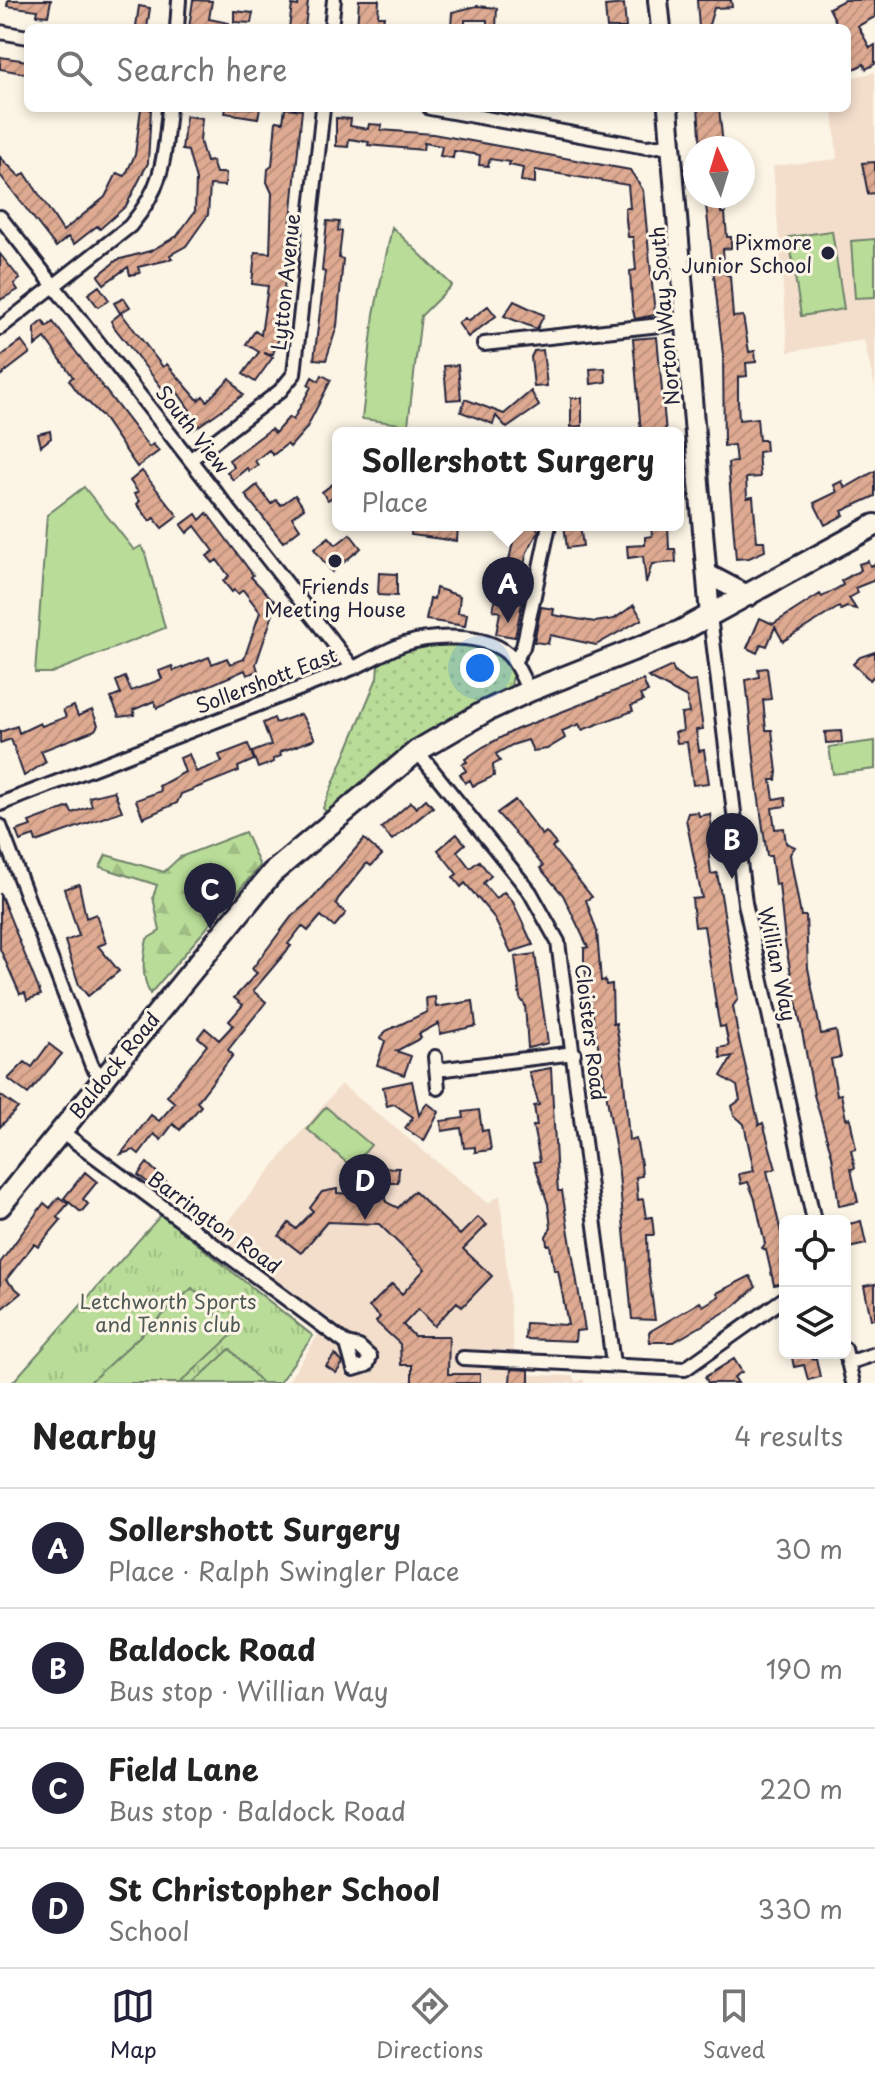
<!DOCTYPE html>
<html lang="en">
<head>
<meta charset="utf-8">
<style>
	:root { --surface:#fff; --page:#f2f2f2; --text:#222; --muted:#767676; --line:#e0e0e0; --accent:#22223b }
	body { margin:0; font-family:"Playpen Sans",sans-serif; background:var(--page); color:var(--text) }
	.controls { position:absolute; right:24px; bottom:24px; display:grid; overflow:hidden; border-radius:12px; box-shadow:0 4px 12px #0003 }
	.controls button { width:72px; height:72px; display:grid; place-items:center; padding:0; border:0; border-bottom:2px solid var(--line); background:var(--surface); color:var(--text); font:40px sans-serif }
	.compass { position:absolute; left:683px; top:136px; width:72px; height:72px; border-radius:50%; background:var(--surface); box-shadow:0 4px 12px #0003; rotate:356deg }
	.you { position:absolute; left:480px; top:668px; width:28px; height:28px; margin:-20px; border:6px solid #fff; border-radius:50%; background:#1a73e8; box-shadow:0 0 0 12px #1a73e833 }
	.badge { display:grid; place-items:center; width:52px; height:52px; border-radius:50%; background:var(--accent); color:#fff; font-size:26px; font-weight:700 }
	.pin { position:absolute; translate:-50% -66px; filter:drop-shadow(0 2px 4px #0008) }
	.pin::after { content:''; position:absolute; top:42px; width:28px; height:24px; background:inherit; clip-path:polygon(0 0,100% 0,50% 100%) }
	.popup { position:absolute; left:332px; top:427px; width:352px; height:104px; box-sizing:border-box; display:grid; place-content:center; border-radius:12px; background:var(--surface); filter:drop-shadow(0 2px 6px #0005); font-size:26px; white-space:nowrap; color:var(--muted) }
	.popup b { font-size:30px; color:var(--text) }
	.popup::after { content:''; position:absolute; left:50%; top:100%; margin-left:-16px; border:16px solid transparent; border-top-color:var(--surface) }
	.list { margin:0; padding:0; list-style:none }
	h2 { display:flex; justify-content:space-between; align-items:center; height:104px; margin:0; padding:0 32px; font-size:34px }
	h2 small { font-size:26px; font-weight:400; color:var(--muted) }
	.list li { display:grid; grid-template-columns:52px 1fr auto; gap:24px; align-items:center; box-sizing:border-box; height:120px; padding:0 32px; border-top:2px solid var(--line) }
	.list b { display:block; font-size:30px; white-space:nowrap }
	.list p { margin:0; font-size:26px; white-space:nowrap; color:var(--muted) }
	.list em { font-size:26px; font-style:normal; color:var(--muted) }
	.icon { flex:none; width:44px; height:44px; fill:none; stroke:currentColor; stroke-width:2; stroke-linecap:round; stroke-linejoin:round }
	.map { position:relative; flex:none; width:875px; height:1383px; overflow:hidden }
	.search { position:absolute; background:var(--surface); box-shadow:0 4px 12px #0003; left:24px; right:24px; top:24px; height:88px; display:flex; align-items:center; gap:20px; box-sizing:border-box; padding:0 28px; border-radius:12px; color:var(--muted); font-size:30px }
	.sheet { height:584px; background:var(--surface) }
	nav { display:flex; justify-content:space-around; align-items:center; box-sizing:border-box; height:112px; border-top:2px solid var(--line); background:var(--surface); font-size:22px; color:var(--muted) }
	nav a { display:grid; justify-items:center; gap:4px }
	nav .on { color:var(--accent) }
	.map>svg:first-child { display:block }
	.built { fill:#f3decc }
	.grass { fill:url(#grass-dots); stroke:#6e806a; stroke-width:2 }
	.forest { fill:url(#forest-firs); stroke:#6e806a; stroke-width:2 }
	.park { fill:url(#park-tufts); stroke:#6e806a; stroke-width:2 }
	.garden { fill:#b9dd98; stroke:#6e806a; stroke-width:2 }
	.building { fill:url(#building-hatch); stroke:#22223b; stroke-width:2 }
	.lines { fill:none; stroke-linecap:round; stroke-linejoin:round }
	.street-casing { stroke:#22223b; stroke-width:18 }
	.secondary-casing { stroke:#22223b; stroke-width:24 }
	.primary-casing { stroke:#22223b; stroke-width:26 }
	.street { stroke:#fcf5e5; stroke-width:12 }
	.secondary { stroke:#fcf5e5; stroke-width:18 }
	.primary { stroke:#fcf5e5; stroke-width:20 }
	.poi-dot { fill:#22223b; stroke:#fcf5e5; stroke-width:3 }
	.labels { text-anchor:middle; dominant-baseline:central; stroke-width:6; stroke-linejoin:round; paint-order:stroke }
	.poi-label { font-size:20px; fill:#22223b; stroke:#fcf5e5; text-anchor:end }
	.street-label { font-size:20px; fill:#22223b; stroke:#fcf5e5 }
	.park-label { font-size:20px; fill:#4f5a57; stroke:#fcf5e5 }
</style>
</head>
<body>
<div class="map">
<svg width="875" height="1383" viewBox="0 0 875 1383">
	<defs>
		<pattern id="grass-dots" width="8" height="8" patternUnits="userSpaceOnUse" patternTransform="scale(2)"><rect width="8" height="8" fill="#b9dd98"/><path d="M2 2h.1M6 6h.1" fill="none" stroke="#9fbd84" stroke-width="1.8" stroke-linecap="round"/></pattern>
		<pattern id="forest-firs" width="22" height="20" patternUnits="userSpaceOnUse" patternTransform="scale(2)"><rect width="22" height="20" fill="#b9dd98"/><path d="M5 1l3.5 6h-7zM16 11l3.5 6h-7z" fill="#9fbd84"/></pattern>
		<pattern id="park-tufts" width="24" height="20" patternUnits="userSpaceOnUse" patternTransform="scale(2)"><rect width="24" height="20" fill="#b9dd98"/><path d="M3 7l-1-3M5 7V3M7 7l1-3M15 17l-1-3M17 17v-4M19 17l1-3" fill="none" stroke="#9fbd84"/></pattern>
		<pattern id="building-hatch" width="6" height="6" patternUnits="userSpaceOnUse" patternTransform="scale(2)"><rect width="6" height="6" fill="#deaa91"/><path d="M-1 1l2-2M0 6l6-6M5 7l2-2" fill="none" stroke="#be927e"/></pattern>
	</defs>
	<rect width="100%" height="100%" fill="#fcf5e5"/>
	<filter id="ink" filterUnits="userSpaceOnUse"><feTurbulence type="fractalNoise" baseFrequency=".0125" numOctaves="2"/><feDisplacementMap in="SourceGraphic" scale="16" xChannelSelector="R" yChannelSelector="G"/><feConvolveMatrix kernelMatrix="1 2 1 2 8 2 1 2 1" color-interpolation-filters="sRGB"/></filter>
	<g filter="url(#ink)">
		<path class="built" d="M875 72V388L864 340 788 352 773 166 837 159 833 108H847V79Z
			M341 1084 488 1203 500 1195 516 1374 572 1376 576 1382 584 1379V1383H287L329 1318 214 1238Z"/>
		<path class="grass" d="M437 645C466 645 499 644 513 673L511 687 440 726 327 813 323 808 377 678 378 664 407 650Z"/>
		<path class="forest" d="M245 832 260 866 150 994C141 975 143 958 147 939L160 931 153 897 157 885 100 867 106 855 164 872 180 857Z"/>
		<path class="park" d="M161 1215 313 1336 279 1383H12Z"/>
		<path class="garden" d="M392 227 452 285 421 316 408 425 362 419 374 314Z
			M832 231 844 309 801 316 789 237Z
			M875 239V297L855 298 851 241Z
			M84 487 134 550 141 546 145 553 165 628 51 673H35L47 515Z
			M875 741V769L833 774 829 747Z
			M326 1107 371 1145 352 1167 307 1129Z
			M192 1288 234 1333 180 1383H89Z
			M230 1349 262 1383H193Z"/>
		<path class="building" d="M8 0H51L48 16 37 15 38 10 7 6Z
			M193 0 212 1 209 19 229 23V28H189Z
			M299 0 308 1 305 28H289L292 5 298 6Z
			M359 0H379L378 16H384L382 28H357Z
			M697 0H731L732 7 714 8 708 28H699Z
			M844 0H875V17L858 26 870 48 875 45V64L866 69 864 64 852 70 847 61V28H839L829 8Z
			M624 4 626 28H607L605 6Z
			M139 6 150 8 147 28 136 26Z
			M477 6 497 8 496 28H487V20H465V28H451L452 12Z
			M234 11 253 13 251 23 234 22Z
			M0 57 28 61V74L0 69Z
			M141 108 151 109 148 163 126 206 100 229 97 226 74 244 68 237 56 247 0 175V157L20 177 25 173 63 231 105 197 117 173 125 176 135 155Z
			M226 108H260L258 118 225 113Z
			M285 108 302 110 279 338 273 354 264 353 273 357 255 382 243 374 259 352 246 344 255 331 261 335 268 286 252 284 255 252 270 253 272 193 267 182 268 169 272 166 276 121 283 122Z
			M698 108H719L723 145 701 148Z
			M186 116 202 118 200 141 206 162 212 161 216 173H226L225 186 210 185 208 215 186 246 170 255 172 259 138 267 140 273 130 275 128 267 104 284 98 276 117 260 150 251 177 236 195 211 196 180 188 151 182 150Z
			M336 118 351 119 350 126 368 129 369 124 382 125 381 130 433 134 630 170 643 190 655 315 635 319 632 306 630 271 636 270 633 237H628L626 220 625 208H630L628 185 535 170V183L521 181 523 168 509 165 510 162 490 159 488 166 479 165 480 155 454 151 453 158 440 156 442 146 424 143 423 150 368 145 369 142 349 139 348 147 336 146Z
			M875 162V193L868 194 862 163Z
			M705 196H721V213H725L727 237H731V248L723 249 725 274 730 276 733 317 743 316 749 352 755 351 756 362 746 363 747 376 738 377V399L739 420 757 418 759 440H765L766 451 758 452 760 477 746 478 747 498 753 497 757 541H764L765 551 749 558 736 559 728 463 736 462 734 445 724 446 723 355Z
			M327 221 339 222 338 231H342L339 258 343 259 337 326 326 360 314 359 325 272 322 271Z
			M0 254 20 279 14 284 18 290 0 300Z
			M99 286 109 300 98 307 88 294Z
			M124 298 130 307 120 313 114 303Z
			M514 301 544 315 537 329 504 316Z
			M488 306 496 316 468 337 458 323 465 318 468 321Z
			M121 313 163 367 167 364 198 400 203 396 207 401 230 378 243 395 193 430 184 418 192 413 176 390 166 393 114 327 111 321Z
			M43 321 47 327 53 322 149 447 153 444 159 451 137 467 102 416 77 391 69 380 73 377 45 338 35 346V328Z
			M657 337 666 433H641L633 339Z
			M21 341 30 353 0 376V357Z
			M543 350 547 386 534 387 531 357 534 351Z
			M458 365 461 399 447 400 444 366Z
			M605 368 606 382 591 384 590 369Z
			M322 375 331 380 306 429 290 447 287 444 273 455 269 450 255 461 258 465 254 468 249 471 247 468 233 480 227 472 234 467 229 460 271 429 275 433 289 417 293 420 311 387 308 385 312 377 319 381Z
			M531 391 539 406 507 428 496 416 493 424 461 412 465 399 504 414Z
			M571 398H582V426L571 427Z
			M50 431 51 438 41 446 38 434Z
			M142 471 178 516 162 528 154 518 150 521 137 504 140 501 134 494 138 492 130 481Z
			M875 471V496L842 511 844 515 825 525 814 503 837 492 834 485 842 481 845 488Z
			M338 480V493L328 500 322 492Z
			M257 485 271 504 276 500 281 505 295 495 304 508 292 517 300 529 283 542 245 495Z
			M207 513 253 575 251 577 280 607 274 611 256 664 258 671 247 675 245 670 157 708 154 701 133 710 135 715 119 717 111 698 121 694 116 681 125 677 131 691 162 679 159 671 172 666 174 671 209 657 212 664 227 658 230 664 244 659 260 612 243 590 238 594 234 590 232 592 223 581 229 576 217 560 213 563 207 556 214 551 195 526 187 533 181 525 196 514 200 520Z
			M412 525H458L457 541 411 535Z
			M494 525H531L539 530 527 552 522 573 507 570 514 537Z
			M564 525H580L583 546 567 548Z
			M651 525H668L669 549H675L676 562 652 564 646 583 643 556 628 558 627 546 645 545V537L652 536Z
			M350 534 361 548 332 572 314 549 329 537 336 545Z
			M868 561 870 566 875 564V580L855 588 858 593 849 598 856 609 847 607 841 610 839 607 783 641 775 627 767 646 761 644 757 653 747 648 760 618 773 624 820 594 822 597 843 585 841 581 861 570 859 564Z
			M379 573 397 574V596L378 595Z
			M436 588 460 596 458 613 467 614 465 626 426 620 430 598 434 599Z
			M498 589 524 594 515 637 496 634 500 612 493 610Z
			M634 605 642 619 596 645 550 635 548 644 534 642 541 607 554 609 553 615 595 622 614 619Z
			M875 652V675L870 680 853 664 860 657Z
			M672 666 675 673 689 682 696 681 703 729 696 730 699 751 704 750 709 783 693 785 687 742 677 743 675 732 683 731 681 714 689 713 687 698 648 677Z
			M767 668 771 699 763 700 766 730H772L777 772 776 780H771L774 799 785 797 786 806 772 808 775 829 784 828 786 843 795 847 790 854 791 861 801 916H806L808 968 821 1034 836 1031 841 1057 831 1059 837 1095 841 1094 846 1119 850 1118 856 1149 851 1150 855 1168 851 1169 858 1202 839 1206 832 1156 814 1095 785 942 779 884 775 885 771 856H767L757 786 746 680 759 677 758 669Z
			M643 680 648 692 640 695 643 701 631 706 633 711 582 730 579 724 562 731 565 738 547 749 533 751 528 740 512 745 496 754 500 761 493 765 494 776 473 786 470 780 465 783 460 774 466 771 462 764 467 762 465 759 483 747 515 730Z
			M74 706 78 716 92 710 98 725 95 730 41 751 46 762 24 776 11 739 0 743V732L17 726 19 733 40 723 42 726 66 717 63 710Z
			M301 714 315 739 280 752 281 756 273 759 274 762 258 768 252 752 271 745 263 723 274 718 276 723Z
			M841 731 842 742 826 743 825 732Z
			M248 744 254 760 238 767 239 771 181 794 177 803 143 818 136 800 161 791 159 786 185 772 180 758 189 754 196 772 222 762 219 755Z
			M114 791 122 811 36 842 34 836 20 841 16 831 31 826 29 822 69 807 72 813 92 806 89 797Z
			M426 799 433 807 392 840 381 828 411 802 416 808Z
			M515 800 542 835 546 832 556 844 552 847 592 897 586 900 597 932 601 981 605 980 606 985 612 984 613 1024 616 1023 623 1069 629 1140 636 1139 641 1164 642 1176 636 1177 638 1200 643 1199 646 1218 652 1217 654 1235H647L648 1268 655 1320 632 1319 618 1163 584 963V948L588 947 563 895 540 868 543 866 531 851 497 813Z
			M698 812 699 816 710 814 713 836 710 837 709 857 711 874 717 873 721 895 738 999 733 1006 737 1030 759 1125 763 1123 776 1169 767 1171 781 1233 785 1236V1259L780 1260 785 1283 774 1285 766 1250 762 1248 765 1244 755 1199 748 1182 741 1184 739 1174 754 1171 744 1124 734 1115 732 1106 740 1100 737 1086 721 1076 733 1056 721 1058 719 1048 729 1046 725 1026 720 1027 718 1017 704 926 695 927 692 899 702 898 686 819 688 813Z
			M457 834 465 844 457 851 470 868 479 861 491 876 483 883 496 899 504 892 513 902 533 945 511 952 493 916 465 883 461 887 453 877 457 874 438 850Z
			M364 839 382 855 371 866 367 863 338 899 336 904 346 913 334 927 321 916 308 931 302 926 288 944 291 946 253 991 266 1002 228 1050 233 1055 197 1102 201 1106 180 1130 173 1124 161 1140 154 1134 139 1154 134 1150 121 1154 151 1115 159 1121 175 1103 167 1096 207 1045 198 1037 205 1028 219 1040 233 1025 229 1021 243 1005 234 998 257 973 252 969 292 916 313 898Z
			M79 884 86 918 96 914 106 943 98 946 119 971 88 996 79 985 65 941 79 936 64 889Z
			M0 893 41 995 27 1000 25 993 20 994 0 949Z
			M535 954 548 1043 528 1048 525 1005 520 998 515 957Z
			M435 997 436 1007 473 1001 476 1026 440 1034 439 1023 419 1034 421 1038 396 1051 411 1056 404 1075 377 1065 385 1041 381 1038 386 1031 427 1012 426 998Z
			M49 1044 62 1054 28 1094 8 1079 25 1062 32 1067Z
			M551 1068 557 1180 558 1191H562L585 1330 576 1331 575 1341 525 1339 526 1323 568 1325 558 1270H554L550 1245H547L546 1236 551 1228 548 1204 534 1162 540 1161 533 1126H537L534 1106 539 1105 529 1072Z
			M412 1081 419 1115 427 1103 439 1112 424 1141 405 1128 413 1117 394 1104 387 1106 383 1087Z
			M0 1095 18 1108 0 1127Z
			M479 1110 482 1131 488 1130 491 1150 475 1152V1147L464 1148 461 1128 442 1131 441 1121 464 1118 463 1112Z
			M147 1163 174 1189 168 1198 138 1175Z
			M359 1167 399 1168 398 1183H386V1202L398 1208 414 1191 460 1235 478 1217 487 1225 463 1249 492 1276 462 1307 457 1302 434 1326 418 1309 403 1325 414 1336H449L448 1374H480V1383H412V1365H401L400 1344 376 1322 380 1317 369 1307 392 1284 402 1294 425 1269 379 1224 327 1222 301 1253 279 1236 289 1223 296 1229 313 1211 310 1208 322 1192 337 1189V1193L357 1194Z
			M85 1172 97 1182 83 1199 88 1204 81 1212 64 1198Z
			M59 1197 68 1204 57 1217 61 1220 38 1247 34 1244 6 1280 21 1293 0 1310V1263L44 1203 50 1208Z
			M861 1221 866 1244 849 1248 845 1225Z
			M750 1276 756 1287 735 1306 674 1342H650L649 1332 700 1302 703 1306 719 1296 717 1293Z
			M875 1284V1319H871L864 1286Z
			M791 1353H811L812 1359 816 1358 820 1377 808 1380 804 1365 794 1367Z
			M335 1354 343 1363 336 1373 326 1366Z
			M734 1359 742 1372 734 1377 738 1383H708L705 1377Z
			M511 1369 529 1370V1383H510Z"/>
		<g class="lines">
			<g class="street-casing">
				<path id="street" d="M177 28 179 0
					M331 28 334 0
					M0 32 28 37
					M430 108 646 147 672 145
					M0 217 353 668
					M0 328 130 226C164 186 164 159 169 108
					M484 344 688 322
					M191 459 280 391 294 374 323 108
					M710 616 745 903 814 1221
					M514 662 523 647 549 525
					M417 751 530 892 558 942 613 1364
					M0 804 353 668C370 661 386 650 404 644 432 635 483 633 507 653 517 662 523 680 529 691
					M0 826 92 1066 103 1078
					M435 1057 438 1088
					M437 1070 574 1053
					M61 1131 347 1344 359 1347 370 1357 367 1365 354 1369 347 1344
					M845 1349 853 1383
					M463 1358 685 1369 785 1298
					M848 1363 875 1354"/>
			</g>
			<g class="secondary-casing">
				<path id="secondary" d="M658 0 661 28
					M668 108 710 616
					M707 574 749 596"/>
			</g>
			<g class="primary-casing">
				<path id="primary" d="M0 1206 272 873 417 751 486 711 529 691 681 631 875 525"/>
			</g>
			<use href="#street" class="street"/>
			<use href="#secondary" class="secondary"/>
			<use href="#primary" class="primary"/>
		</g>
	</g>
	<g class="poi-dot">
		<circle cx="828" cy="253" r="8"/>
		<circle cx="335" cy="561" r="8"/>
	</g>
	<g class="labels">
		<g class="poi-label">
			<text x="812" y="242">Pixmore<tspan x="812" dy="23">Junior School</tspan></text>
			<text x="335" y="586" text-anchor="middle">Friends<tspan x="335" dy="23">Meeting House</tspan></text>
		</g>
		<g class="street-label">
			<text transform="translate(285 282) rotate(-84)">Lytton Avenue</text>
			<text transform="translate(664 316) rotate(-95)">Norton Way South</text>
			<text transform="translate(193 429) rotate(52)">South View</text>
			<text transform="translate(266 680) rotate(-21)">Sollershott East</text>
			<text transform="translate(778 964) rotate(78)">Willian Way</text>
			<text transform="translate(591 1032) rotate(83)">Cloisters Road</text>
			<text transform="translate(114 1065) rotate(-51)">Baldock Road</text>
			<text transform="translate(215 1222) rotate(36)">Barrington Road</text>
		</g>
		<g class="park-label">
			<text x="168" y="1301">Letchworth Sports<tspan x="168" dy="23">and Tennis club</tspan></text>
		</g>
	</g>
</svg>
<div class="controls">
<button><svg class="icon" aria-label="locate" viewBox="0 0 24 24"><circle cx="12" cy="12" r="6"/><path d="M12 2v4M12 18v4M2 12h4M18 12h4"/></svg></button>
<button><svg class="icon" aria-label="layers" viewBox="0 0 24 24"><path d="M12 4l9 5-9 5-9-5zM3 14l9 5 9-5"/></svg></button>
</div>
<svg class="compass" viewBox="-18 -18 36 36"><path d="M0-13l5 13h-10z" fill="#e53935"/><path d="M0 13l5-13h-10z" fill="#767676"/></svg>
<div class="you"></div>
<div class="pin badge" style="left:508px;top:623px">A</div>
<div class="popup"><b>Sollershott Surgery</b>Place</div>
<div class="pin badge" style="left:732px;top:879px">B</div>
<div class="pin badge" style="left:210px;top:929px">C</div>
<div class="pin badge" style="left:365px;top:1220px">D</div>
<div class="search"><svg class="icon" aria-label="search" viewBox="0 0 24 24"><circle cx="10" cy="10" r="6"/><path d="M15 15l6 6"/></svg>Search here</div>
</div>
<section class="sheet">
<h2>Nearby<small>4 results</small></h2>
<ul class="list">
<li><span class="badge">A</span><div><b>Sollershott Surgery</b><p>Place · Ralph Swingler Place</p></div><em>30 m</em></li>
<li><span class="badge">B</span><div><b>Baldock Road</b><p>Bus stop · Willian Way</p></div><em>190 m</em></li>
<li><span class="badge">C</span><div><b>Field Lane</b><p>Bus stop · Baldock Road</p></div><em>220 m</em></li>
<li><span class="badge">D</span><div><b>St Christopher School</b><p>School</p></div><em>330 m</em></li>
</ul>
</section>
<nav>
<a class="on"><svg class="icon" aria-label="map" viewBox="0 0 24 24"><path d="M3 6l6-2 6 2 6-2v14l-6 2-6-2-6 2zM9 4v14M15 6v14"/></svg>Map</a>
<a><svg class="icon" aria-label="directions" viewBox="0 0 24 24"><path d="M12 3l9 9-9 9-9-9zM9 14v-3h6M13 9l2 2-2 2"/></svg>Directions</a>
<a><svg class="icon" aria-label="saved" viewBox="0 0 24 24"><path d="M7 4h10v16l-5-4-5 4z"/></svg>Saved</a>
</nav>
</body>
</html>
